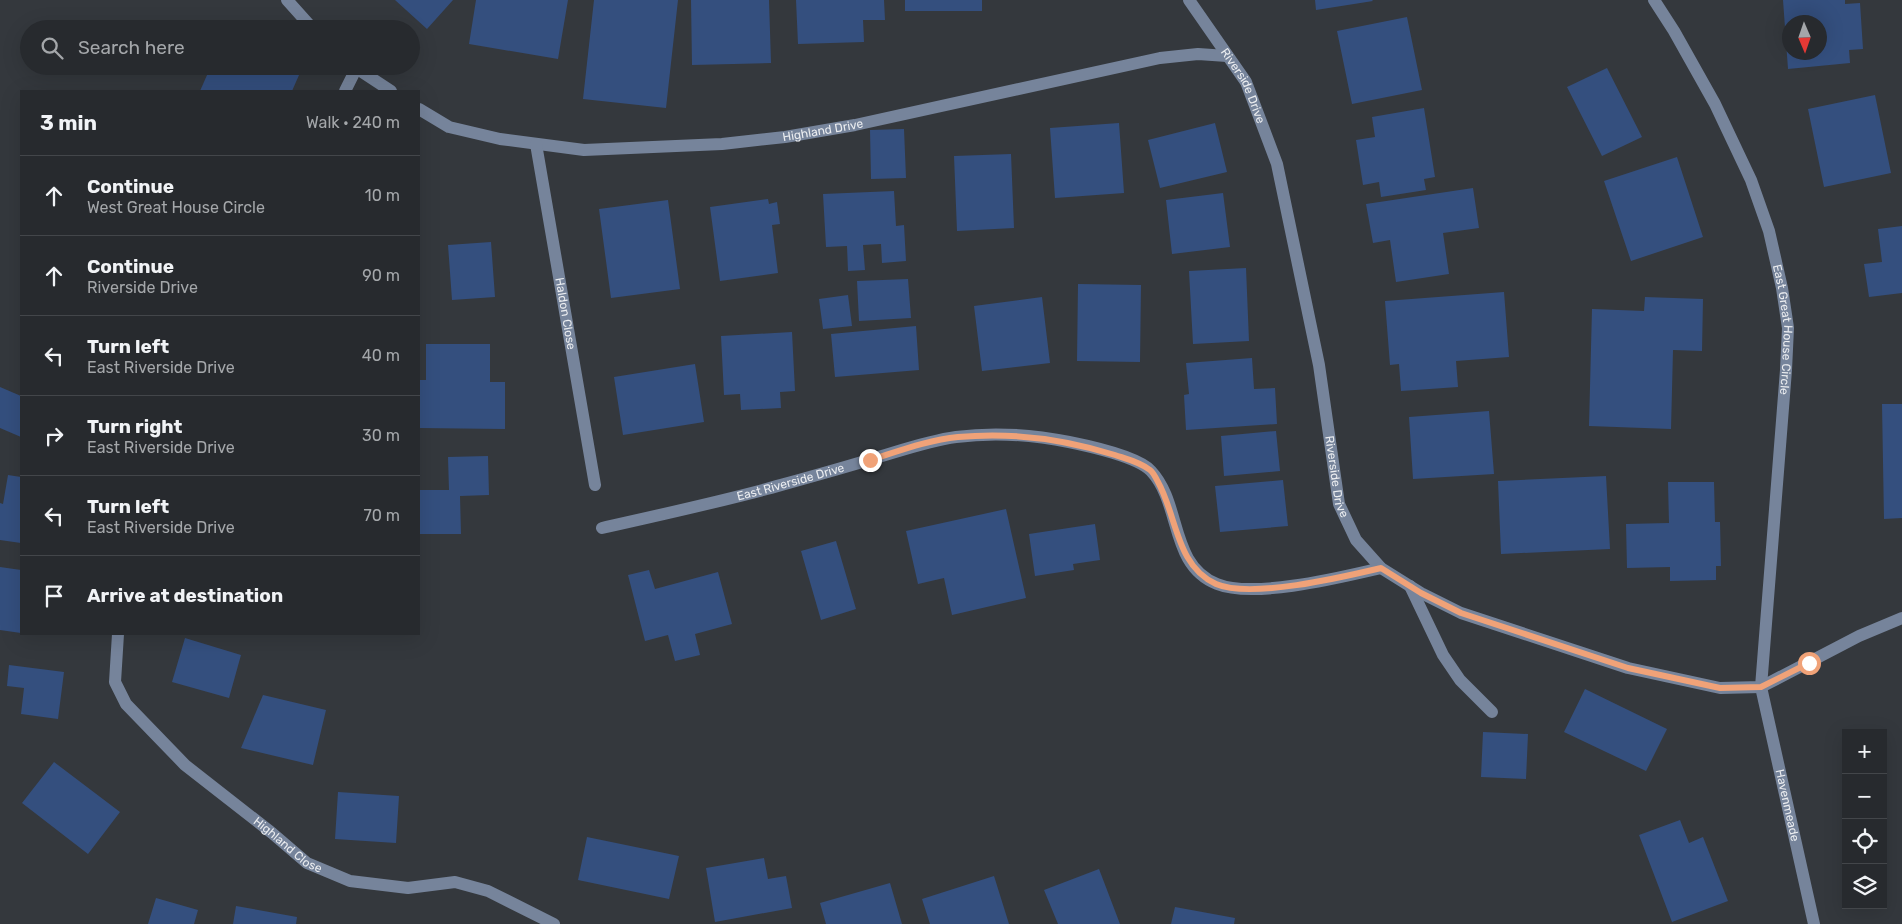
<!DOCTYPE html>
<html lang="en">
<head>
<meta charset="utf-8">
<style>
	:root { --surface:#272a2e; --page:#33363a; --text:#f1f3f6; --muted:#a4a7aa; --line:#43464a }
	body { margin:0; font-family:Rubik,sans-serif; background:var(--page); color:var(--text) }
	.controls { position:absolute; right:15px; bottom:15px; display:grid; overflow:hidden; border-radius:0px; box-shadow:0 5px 20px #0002 }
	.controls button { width:45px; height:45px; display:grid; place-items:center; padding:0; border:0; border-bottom:1px solid var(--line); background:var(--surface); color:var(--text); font:25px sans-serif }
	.compass { position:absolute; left:1782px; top:15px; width:45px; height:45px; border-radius:50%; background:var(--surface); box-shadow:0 5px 20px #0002; rotate:178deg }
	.stop { position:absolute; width:15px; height:15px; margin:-11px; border:4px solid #f0a278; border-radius:50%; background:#fff }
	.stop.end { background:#f0a278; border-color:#fff; box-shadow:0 1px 5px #0008 }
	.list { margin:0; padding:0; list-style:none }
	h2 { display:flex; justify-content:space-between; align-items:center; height:65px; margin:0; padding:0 20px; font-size:21px }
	h2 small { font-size:16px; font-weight:400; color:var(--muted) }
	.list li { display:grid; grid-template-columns:32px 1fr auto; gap:15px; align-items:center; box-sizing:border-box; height:80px; padding:0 20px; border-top:1px solid var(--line) }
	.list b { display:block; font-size:19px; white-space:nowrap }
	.list p { margin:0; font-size:16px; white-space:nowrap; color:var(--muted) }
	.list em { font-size:16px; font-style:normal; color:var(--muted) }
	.icon { flex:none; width:28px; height:28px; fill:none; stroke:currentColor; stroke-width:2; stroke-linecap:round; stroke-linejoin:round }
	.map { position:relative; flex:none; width:1902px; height:924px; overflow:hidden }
	.search { position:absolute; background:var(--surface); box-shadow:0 5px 20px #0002; left:20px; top:20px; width:400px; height:55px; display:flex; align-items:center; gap:12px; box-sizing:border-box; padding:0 18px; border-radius:28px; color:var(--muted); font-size:19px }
	.panel { position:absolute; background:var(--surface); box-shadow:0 5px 20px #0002; left:20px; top:90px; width:400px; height:545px; border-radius:0px }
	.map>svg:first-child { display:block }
	.building { fill:#344f7e; fill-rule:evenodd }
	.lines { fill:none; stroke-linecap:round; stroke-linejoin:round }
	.minor { stroke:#76849b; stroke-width:12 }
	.route { stroke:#f0a278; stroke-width:6 }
	.labels { text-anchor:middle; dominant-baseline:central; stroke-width:4; stroke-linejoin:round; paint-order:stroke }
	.street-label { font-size:12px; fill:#ebedf0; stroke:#1d1f21 }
</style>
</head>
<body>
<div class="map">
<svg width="1902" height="924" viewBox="0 0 1902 924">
	<rect width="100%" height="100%" fill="#34383d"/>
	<path class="building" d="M395 0H453L427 29Z
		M476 0H568L558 59 469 44Z
		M594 0H678L666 108 583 99Z
		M691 0H769L771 63 692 65Z
		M796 0H884L885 20H863L864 42 798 44Z
		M905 0H982V11H905Z
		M1315 0H1372L1373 1 1316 10Z
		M1783 0H1845V4L1860 3 1863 49 1849 50 1850 63 1788 69ZM1790 22H1820V52H1790Z
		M1407 17 1422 90 1352 104 1337 31Z
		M211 66H303L292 91H200Z
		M1607 68 1642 137 1602 156 1567 87Z
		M1875 95 1891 173 1824 187 1808 109Z
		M1424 108 1435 177 1424 179 1426 190 1381 197 1379 182 1363 185 1356 140 1375 137 1372 117Z
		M1119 123 1124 193 1055 198 1050 128Z
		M1215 123 1227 172 1160 188 1148 140Z
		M904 129 906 178 871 179 870 130Z
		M1011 154 1014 228 957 231 954 156Z
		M1677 157 1703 237 1631 261 1604 181Z
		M1473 188 1479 228 1443 233 1449 274 1396 282 1390 240 1373 243 1366 204Z
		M894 191 896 226 904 225 906 261 882 263 881 244 863 245 865 270 848 271 847 246 826 247 823 194Z
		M1223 193 1230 247 1172 254 1166 200Z
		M768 199 769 204 777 202 780 224 772 225 778 273 720 281 710 207Z
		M668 200 680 289 611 298 599 209Z
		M1902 226V293L1869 297 1864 264 1882 262 1878 229Z
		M491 242 495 297 452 300 448 245Z
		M1246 268 1249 341 1193 344 1189 271Z
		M908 279 911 318 859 321 857 281Z
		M1078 284 1141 285 1140 362 1077 361Z
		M1504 292 1509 357 1456 361 1458 387 1401 391 1399 364 1390 365 1385 301Z
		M848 295 852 326 823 329 819 299Z
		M1042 297 1050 363 982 371 974 306Z
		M1645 297 1703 299 1702 351 1673 350 1671 429 1589 426 1592 309 1644 311Z
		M916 326 919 370 835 377 831 334Z
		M792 332 795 391 780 392 781 408 741 410 740 394 724 395 721 336Z
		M426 344H490V382H505V429L419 428V380H426Z
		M1252 358 1254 389 1275 388 1277 424 1186 430 1184 395 1189 394 1186 363Z
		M695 364 704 422 623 435 614 377Z
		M0 387 21 396V437L0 428Z
		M1882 404H1902V518L1884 519Z
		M1489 411 1494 474 1413 479 1409 417Z
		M1276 431 1280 471 1224 476 1221 436Z
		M488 456 489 495 460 496 461 534H419V490H449L448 457Z
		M8 475 21 477V543L0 540V503L3 504Z
		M1606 476 1610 549 1501 554 1498 481Z
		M1283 480 1288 526 1220 532 1215 486Z
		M1668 482H1714L1715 522H1720L1721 566H1716V580L1670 581V567L1627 568 1626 524 1669 523Z
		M1006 509 1026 598 952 615 944 578 918 584 906 531Z
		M1095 524 1100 560 1073 564 1074 570 1035 576 1029 534Z
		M836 541 856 609 821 620 801 551Z
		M0 567 21 570V633L0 630Z
		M649 570 655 589 718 572 732 624 695 634 700 655 675 661 668 635 645 641 628 575Z
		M185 638 241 655 229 698 172 682Z
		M9 665 64 672 58 719 21 714 24 688 7 686Z
		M1585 689 1667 729 1646 771 1564 732Z
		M263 695 326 710 313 765 241 748Z
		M1483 732 1528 734 1526 779 1481 777Z
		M54 762 120 812 88 854 22 803Z
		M338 792 399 796 396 843 335 839Z
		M1680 820 1689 843 1703 837 1728 901 1672 922 1639 835Z
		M587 837 679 856 669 899 578 880Z
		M764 858 768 879 786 876 792 908 715 922 706 868Z
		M1099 869 1120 924H1058L1044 890Z
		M994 876 1009 924H930L922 899Z
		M890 883 902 924H826L820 903Z
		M156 898 198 910 194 924H148Z
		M236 906 297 917 296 924H233Z
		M1175 907 1235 918 1234 924H1171Z"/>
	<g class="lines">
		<g class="minor">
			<path d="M287 0 313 29"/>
			<path id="s1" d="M1189 0 1246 82 1277 164 1319 365 1339 504 1356 540 1381 568 1421 593 1461 613 1628 668 1720 688 1761 687 1859 636 1902 618"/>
			<path id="s2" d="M1654 0 1674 31 1715 104 1751 180 1769 231 1782 288 1788 328 1786 370 1761 687 1814 924"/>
			<path d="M353 66 391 91"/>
			<path d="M345 91 356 69"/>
			<path id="s3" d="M419 109 449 127 500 139 584 150 722 144 785 137 855 125 1160 58 1198 54 1227 56"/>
			<path id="s4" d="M536 144 595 485"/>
			<path id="s5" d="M602 528C655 516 710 504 763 490 799 480 836 470 872 459 900 451 927 441 956 437 993 432 1034 435 1069 442 1089 446 1138 457 1151 471 1182 504 1169 565 1217 584 1254 599 1342 577 1381 568"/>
			<path d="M1410 586 1443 655 1460 680 1492 712"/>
			<path id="s6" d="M118 634 115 682 126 704 185 765 272 833 307 863 350 881 408 888 455 882 488 891 554 924"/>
		</g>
	</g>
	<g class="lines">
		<path class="route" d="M870 460C899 451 928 440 958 437 1011 432 1064 439 1115 455 1127 459 1140 462 1150 470 1153 472 1156 478 1158 482 1177 516 1176 566 1216 584 1251 599 1343 577 1381 568L1421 593 1461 613 1628 668 1720 688 1761 687 1809 663"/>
	</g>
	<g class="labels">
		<g class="street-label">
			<text stroke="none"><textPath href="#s1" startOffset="102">Riverside Drive</textPath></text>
			<text stroke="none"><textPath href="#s3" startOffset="412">Highland Drive</textPath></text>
			<text stroke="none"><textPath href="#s4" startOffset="172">Haldon Close</textPath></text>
			<text stroke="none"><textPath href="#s2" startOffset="359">East Great House Circle</textPath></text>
			<text stroke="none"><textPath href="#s1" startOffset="506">Riverside Drive</textPath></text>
			<text stroke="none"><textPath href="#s5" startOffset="194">East Riverside Drive</textPath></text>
			<text stroke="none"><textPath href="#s2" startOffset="839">Havenmeade</textPath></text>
			<text stroke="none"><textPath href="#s6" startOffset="288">Highland Close</textPath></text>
		</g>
	</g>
</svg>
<div class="controls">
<button>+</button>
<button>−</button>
<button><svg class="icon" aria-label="locate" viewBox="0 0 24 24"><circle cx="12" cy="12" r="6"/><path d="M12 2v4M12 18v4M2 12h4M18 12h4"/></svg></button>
<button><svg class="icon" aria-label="layers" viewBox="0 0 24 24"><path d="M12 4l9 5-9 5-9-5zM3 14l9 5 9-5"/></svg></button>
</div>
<svg class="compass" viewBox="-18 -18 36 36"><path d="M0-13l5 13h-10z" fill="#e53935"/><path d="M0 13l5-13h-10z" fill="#a4a7aa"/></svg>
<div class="stop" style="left:1809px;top:663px"></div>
<div class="stop end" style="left:870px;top:460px"></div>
<div class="search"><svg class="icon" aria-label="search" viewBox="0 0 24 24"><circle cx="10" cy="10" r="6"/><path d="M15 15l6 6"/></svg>Search here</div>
<section class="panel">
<h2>3 min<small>Walk · 240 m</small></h2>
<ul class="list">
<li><svg class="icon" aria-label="ahead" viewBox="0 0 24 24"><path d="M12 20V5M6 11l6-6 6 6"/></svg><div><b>Continue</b><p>West Great House Circle</p></div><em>10 m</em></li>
<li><svg class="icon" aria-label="ahead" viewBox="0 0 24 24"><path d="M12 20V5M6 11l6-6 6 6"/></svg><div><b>Continue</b><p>Riverside Drive</p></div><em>90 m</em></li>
<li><svg class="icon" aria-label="left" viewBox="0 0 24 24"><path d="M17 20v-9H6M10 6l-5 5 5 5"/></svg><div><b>Turn left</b><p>East Riverside Drive</p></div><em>40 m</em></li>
<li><svg class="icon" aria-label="right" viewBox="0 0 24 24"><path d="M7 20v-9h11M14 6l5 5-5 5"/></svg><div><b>Turn right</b><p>East Riverside Drive</p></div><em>30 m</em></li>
<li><svg class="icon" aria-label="left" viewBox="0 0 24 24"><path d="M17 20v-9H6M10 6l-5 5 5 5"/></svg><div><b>Turn left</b><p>East Riverside Drive</p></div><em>70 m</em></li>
<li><svg class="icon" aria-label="arrive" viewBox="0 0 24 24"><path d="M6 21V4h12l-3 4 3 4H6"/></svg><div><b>Arrive at destination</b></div></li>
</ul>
</section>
</div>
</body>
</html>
